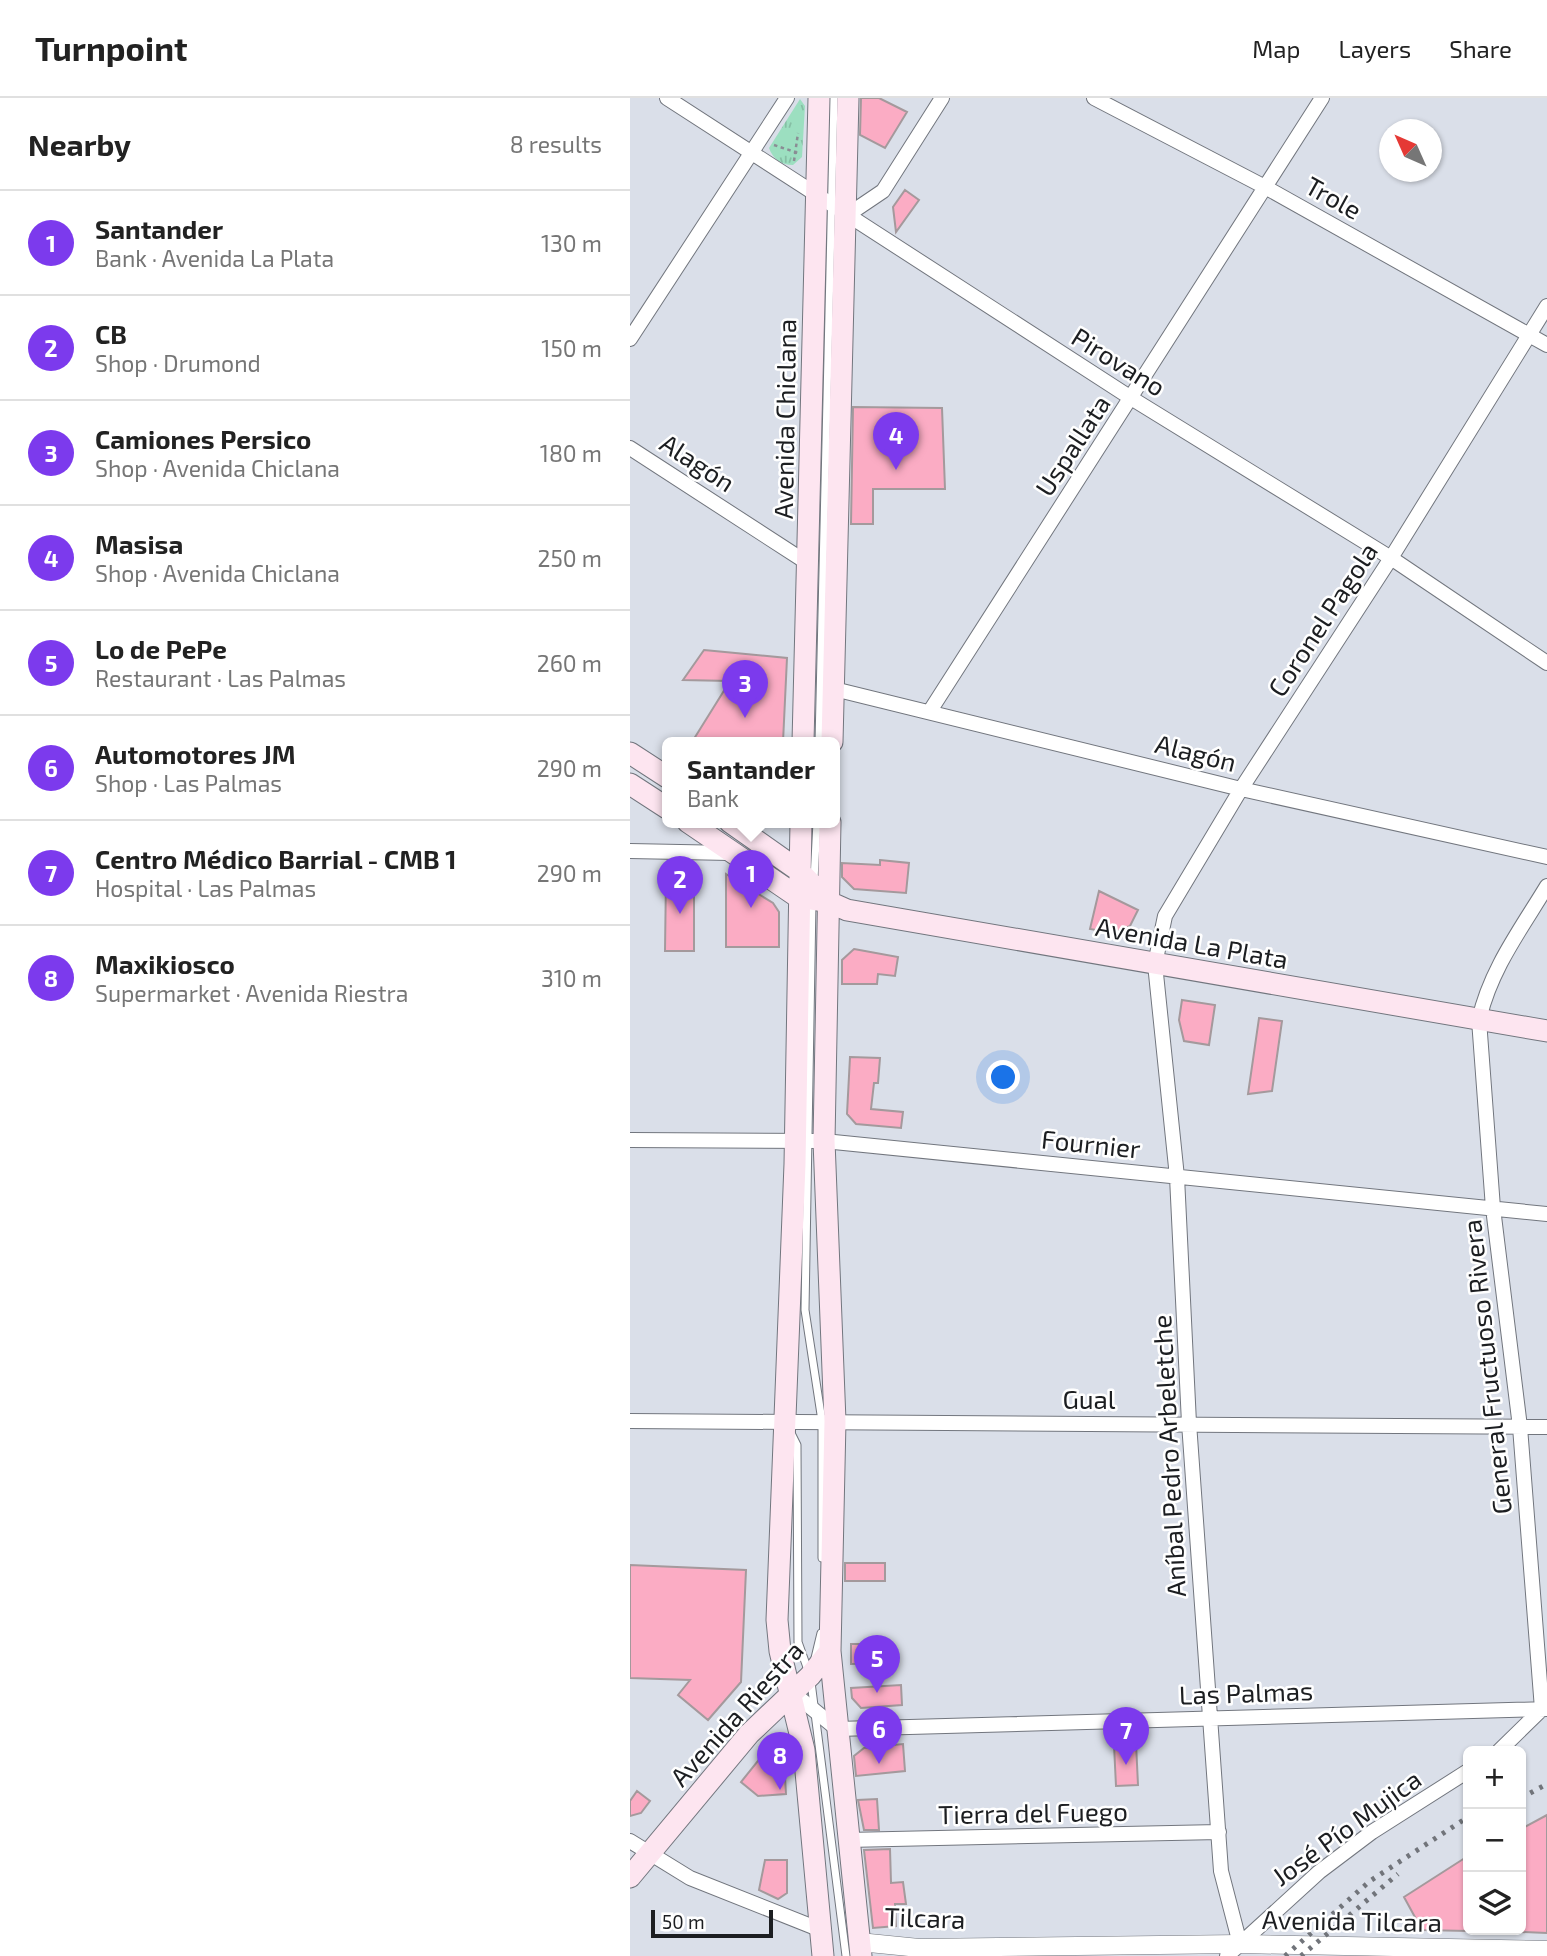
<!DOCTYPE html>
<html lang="en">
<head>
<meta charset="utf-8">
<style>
	:root { --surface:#fff; --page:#f6f6f6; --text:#222; --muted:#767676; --line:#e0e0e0; --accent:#7c3aed }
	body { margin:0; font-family:"Exo 2",sans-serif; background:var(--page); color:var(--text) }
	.controls { position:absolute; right:21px; bottom:21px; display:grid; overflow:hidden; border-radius:10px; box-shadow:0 2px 5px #0004 }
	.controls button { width:63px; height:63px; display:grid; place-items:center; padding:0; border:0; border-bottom:2px solid var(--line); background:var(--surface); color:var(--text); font:35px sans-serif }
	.compass { position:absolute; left:749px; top:21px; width:63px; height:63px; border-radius:50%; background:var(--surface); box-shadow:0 2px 5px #0004; rotate:315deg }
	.scale { position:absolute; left:21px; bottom:18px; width:122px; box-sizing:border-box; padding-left:7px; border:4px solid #1c1e21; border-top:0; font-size:19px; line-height:24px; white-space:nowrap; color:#1c1e21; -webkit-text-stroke:5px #fff; paint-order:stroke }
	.you { position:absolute; left:374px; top:980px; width:24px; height:24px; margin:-18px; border:5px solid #fff; border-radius:50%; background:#1a73e8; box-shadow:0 0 0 10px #1a73e833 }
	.badge { display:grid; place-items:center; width:46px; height:46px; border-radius:50%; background:var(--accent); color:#fff; font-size:23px; font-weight:700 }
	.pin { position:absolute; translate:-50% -58px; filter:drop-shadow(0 2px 4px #0008) }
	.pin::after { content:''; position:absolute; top:37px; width:24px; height:21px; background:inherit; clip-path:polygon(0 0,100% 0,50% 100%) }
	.popup { position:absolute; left:32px; top:639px; width:178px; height:91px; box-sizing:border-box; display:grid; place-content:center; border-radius:10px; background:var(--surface); filter:drop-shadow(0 2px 5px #0005); font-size:23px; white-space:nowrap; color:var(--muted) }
	.popup b { font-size:26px; color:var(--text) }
	.popup::after { content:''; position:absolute; left:50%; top:100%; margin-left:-14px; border:14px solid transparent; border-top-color:var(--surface) }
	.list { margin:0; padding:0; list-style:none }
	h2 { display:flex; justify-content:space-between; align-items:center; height:91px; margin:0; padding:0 28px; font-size:30px }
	h2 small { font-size:23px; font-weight:400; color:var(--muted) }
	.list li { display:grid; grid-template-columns:46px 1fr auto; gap:21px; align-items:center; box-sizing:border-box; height:105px; padding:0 28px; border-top:2px solid var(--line) }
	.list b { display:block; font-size:26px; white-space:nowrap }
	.list p { margin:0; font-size:23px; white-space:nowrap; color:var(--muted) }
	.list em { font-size:23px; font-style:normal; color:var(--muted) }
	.icon { flex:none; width:38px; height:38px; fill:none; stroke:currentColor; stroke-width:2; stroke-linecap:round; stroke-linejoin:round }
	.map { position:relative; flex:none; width:917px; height:1858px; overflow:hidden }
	header { display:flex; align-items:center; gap:42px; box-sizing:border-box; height:98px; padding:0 35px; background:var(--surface); border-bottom:2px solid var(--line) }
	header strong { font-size:33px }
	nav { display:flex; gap:38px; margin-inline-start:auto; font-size:24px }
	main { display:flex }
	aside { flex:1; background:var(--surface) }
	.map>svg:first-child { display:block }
	.grass { fill:url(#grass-tufts) }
	.building { fill:#fbacc4; stroke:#a4999c; stroke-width:2 }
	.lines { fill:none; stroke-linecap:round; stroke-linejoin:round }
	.service-casing { stroke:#72767e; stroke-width:9 }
	.minor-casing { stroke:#72767e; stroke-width:16 }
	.tertiary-casing { stroke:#72767e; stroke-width:19 }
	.secondary-casing { stroke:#72767e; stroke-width:23 }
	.path { stroke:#8a8d94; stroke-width:2.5; stroke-dasharray:3.5 3.5; stroke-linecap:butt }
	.service { stroke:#fff; stroke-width:7 }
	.minor { stroke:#fff; stroke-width:14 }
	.tertiary { stroke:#fff; stroke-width:18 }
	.secondary { stroke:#fde5f0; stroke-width:21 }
	.rail { stroke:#71747a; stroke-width:5; stroke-dasharray:3.5 7; stroke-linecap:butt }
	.labels { text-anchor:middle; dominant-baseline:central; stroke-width:5; stroke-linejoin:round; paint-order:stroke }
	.street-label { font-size:26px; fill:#1c1e21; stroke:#fff }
</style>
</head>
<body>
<header>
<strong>Turnpoint</strong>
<nav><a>Map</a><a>Layers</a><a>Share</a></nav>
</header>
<main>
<aside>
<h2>Nearby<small>8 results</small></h2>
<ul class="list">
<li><span class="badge">1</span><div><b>Santander</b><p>Bank · Avenida La Plata</p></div><em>130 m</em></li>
<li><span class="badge">2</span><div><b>CB</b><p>Shop · Drumond</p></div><em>150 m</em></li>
<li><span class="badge">3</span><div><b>Camiones Persico</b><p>Shop · Avenida Chiclana</p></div><em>180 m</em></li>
<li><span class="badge">4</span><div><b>Masisa</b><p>Shop · Avenida Chiclana</p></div><em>250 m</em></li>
<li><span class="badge">5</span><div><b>Lo de PePe</b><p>Restaurant · Las Palmas</p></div><em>260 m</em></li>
<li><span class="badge">6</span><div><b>Automotores JM</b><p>Shop · Las Palmas</p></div><em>290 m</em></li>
<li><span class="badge">7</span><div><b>Centro Médico Barrial - CMB 1</b><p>Hospital · Las Palmas</p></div><em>290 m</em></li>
<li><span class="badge">8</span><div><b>Maxikiosco</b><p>Supermarket · Avenida Riestra</p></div><em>310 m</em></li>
</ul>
</aside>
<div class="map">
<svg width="917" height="1858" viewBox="0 0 917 1858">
	<defs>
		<pattern id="grass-tufts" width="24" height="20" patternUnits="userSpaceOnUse" patternTransform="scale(1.75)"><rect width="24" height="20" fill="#9cdfc0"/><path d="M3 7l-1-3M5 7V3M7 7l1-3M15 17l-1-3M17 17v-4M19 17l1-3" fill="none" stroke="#86bfa5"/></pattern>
	</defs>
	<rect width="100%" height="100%" fill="#dadfe9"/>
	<path class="grass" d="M170 1 175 8 172 59 163 67C151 67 143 61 139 50Z"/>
	<path class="building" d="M231 0H249L277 14 255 50 230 37Z
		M275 92 289 102 266 134 263 109Z
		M223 309 312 310 315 391H243V426H221Z
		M74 552 157 560 153 644H62L100 583 53 582Z
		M250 762 279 765 276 795 224 791 212 779V765L250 767Z
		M96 776 143 805 149 814V849H96Z
		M36 779H64V853H35Z
		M469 793 508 812 500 828 484 835 460 831Z
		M224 851 268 859 265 878 248 876 247 886H212V862Z
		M552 902 585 907 579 947 554 943 549 922Z
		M629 920 652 923 642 993 618 996Z
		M220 959 250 960 248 985H244L241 1011 273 1014 271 1030 226 1026 217 1016Z
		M215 1465H255V1483H215Z
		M0 1467 116 1472 111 1584 78 1622 48 1597 60 1582 0 1580Z
		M221 1546H257V1565L221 1566Z
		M271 1587 272 1607 231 1610 222 1600 221 1590Z
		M144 1643 153 1645 156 1696 128 1698 111 1684Z
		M506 1645 508 1687 486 1688 484 1647Z
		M273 1646 275 1673 226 1678 224 1658 234 1650Z
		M7 1693 20 1703 11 1715 0 1718V1703Z
		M247 1701 249 1732H234L228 1702Z
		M917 1717V1835L891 1834V1731Z
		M260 1751 261 1785 273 1784 276 1806H265L266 1828 243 1830 234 1752Z
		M838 1758V1833L792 1832 774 1799Z
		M135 1762H157V1795L148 1801 129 1792Z"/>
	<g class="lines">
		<g class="service-casing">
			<path id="service" d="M189 644 204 0
				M184 782 187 724
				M182 805 175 1212 192 1323V1460
				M161 1335 167 1347 168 1544 178 1572
				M185 1560 191 1535
				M181 1584 216 1858"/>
		</g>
		<g class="minor-casing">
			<path id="minor" d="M37 0 501 300 761 460 917 565
				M464 0 635 89 917 247
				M216 118 253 93 312 0
				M0 241 157 0
				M0 350 179 466
				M204 591 611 691 917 759
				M300 613 692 0
				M0 753 100 755
				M0 1042 194 1043 917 1116
				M0 1323 917 1329
				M162 1594 207 1631 917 1611
				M912 1611 890 1329 863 1110 849 922C860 872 891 831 917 788
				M869 1653 912 1611
				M217 1742 589 1734
				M0 1743 60 1780 191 1832
				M610 1846 591 1773 559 1325 547 1079 525 866 535 818 611 691 761 460 917 208
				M597 1858 689 1774 742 1734 838 1673"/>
		</g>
		<g class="tertiary-casing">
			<path id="tertiary" d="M229 1844 289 1850 610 1846 917 1852"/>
		</g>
		<g class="secondary-casing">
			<path id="secondary" d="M173 644 189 0
				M202 644 218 0
				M0 655 37 679
				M0 686 37 710
				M58 724 168 799 199 804 217 812 917 933
				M100 724 168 772 199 804
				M171 724 165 1066 147 1522 150 1553 174 1652 193 1858
				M200 724 194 1043 205 1323 200 1553 231 1858
				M0 1779 119 1636 180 1578 200 1553"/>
		</g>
		<path class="path" d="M144 47 168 55
			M164 63 168 35"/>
		<use href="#service" class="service"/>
		<use href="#minor" class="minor"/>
		<use href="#tertiary" class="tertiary"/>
		<use href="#secondary" class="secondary"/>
		<path class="rail" d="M891 1700 917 1686
			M655 1858 740 1783 838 1719
			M671 1858 768 1776"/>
	</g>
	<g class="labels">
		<g class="street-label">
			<text transform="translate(704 99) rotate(29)">Trole</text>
			<text transform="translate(489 263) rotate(32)">Pirovano</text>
			<text transform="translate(154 321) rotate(-89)">Avenida Chiclana</text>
			<text transform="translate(442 347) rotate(-57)">Uspallata</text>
			<text transform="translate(68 364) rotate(33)">Alagón</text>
			<text transform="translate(692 521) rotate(-57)">Coronel Pagola</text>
			<text transform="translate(566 654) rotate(14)">Alagón</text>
			<text transform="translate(562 844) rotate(10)">Avenida La Plata</text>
			<text transform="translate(461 1045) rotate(6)">Fournier</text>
			<text transform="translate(856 1269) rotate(-96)">General Fructuoso Rivera</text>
			<text x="459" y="1300">Gual</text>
			<text transform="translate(538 1358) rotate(-93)">Aníbal Pedro Arbeletche</text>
			<text transform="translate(616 1594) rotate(-2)">Las Palmas</text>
			<text transform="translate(106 1615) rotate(-48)">Avenida Riestra</text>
			<text transform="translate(403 1714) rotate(-1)">Tierra del Fuego</text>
			<text transform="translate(716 1729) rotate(-36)">José Pío Mujica</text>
			<text transform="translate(295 1819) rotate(2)">Tilcara</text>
			<text transform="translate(722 1822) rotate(1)">Avenida Tilcara</text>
		</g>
	</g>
</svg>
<div class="controls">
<button>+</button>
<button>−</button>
<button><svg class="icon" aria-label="layers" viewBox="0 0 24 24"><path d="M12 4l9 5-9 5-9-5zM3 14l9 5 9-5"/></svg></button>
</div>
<svg class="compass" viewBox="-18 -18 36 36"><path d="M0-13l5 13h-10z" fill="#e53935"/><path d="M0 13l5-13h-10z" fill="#767676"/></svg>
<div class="scale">50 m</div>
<div class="you"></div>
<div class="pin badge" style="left:121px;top:810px">1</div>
<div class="popup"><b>Santander</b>Bank</div>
<div class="pin badge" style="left:50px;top:816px">2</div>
<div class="pin badge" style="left:115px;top:620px">3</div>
<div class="pin badge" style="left:266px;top:372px">4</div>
<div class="pin badge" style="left:247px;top:1595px">5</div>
<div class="pin badge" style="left:249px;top:1666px">6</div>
<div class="pin badge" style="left:496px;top:1667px">7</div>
<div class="pin badge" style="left:150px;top:1692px">8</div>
</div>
</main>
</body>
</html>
